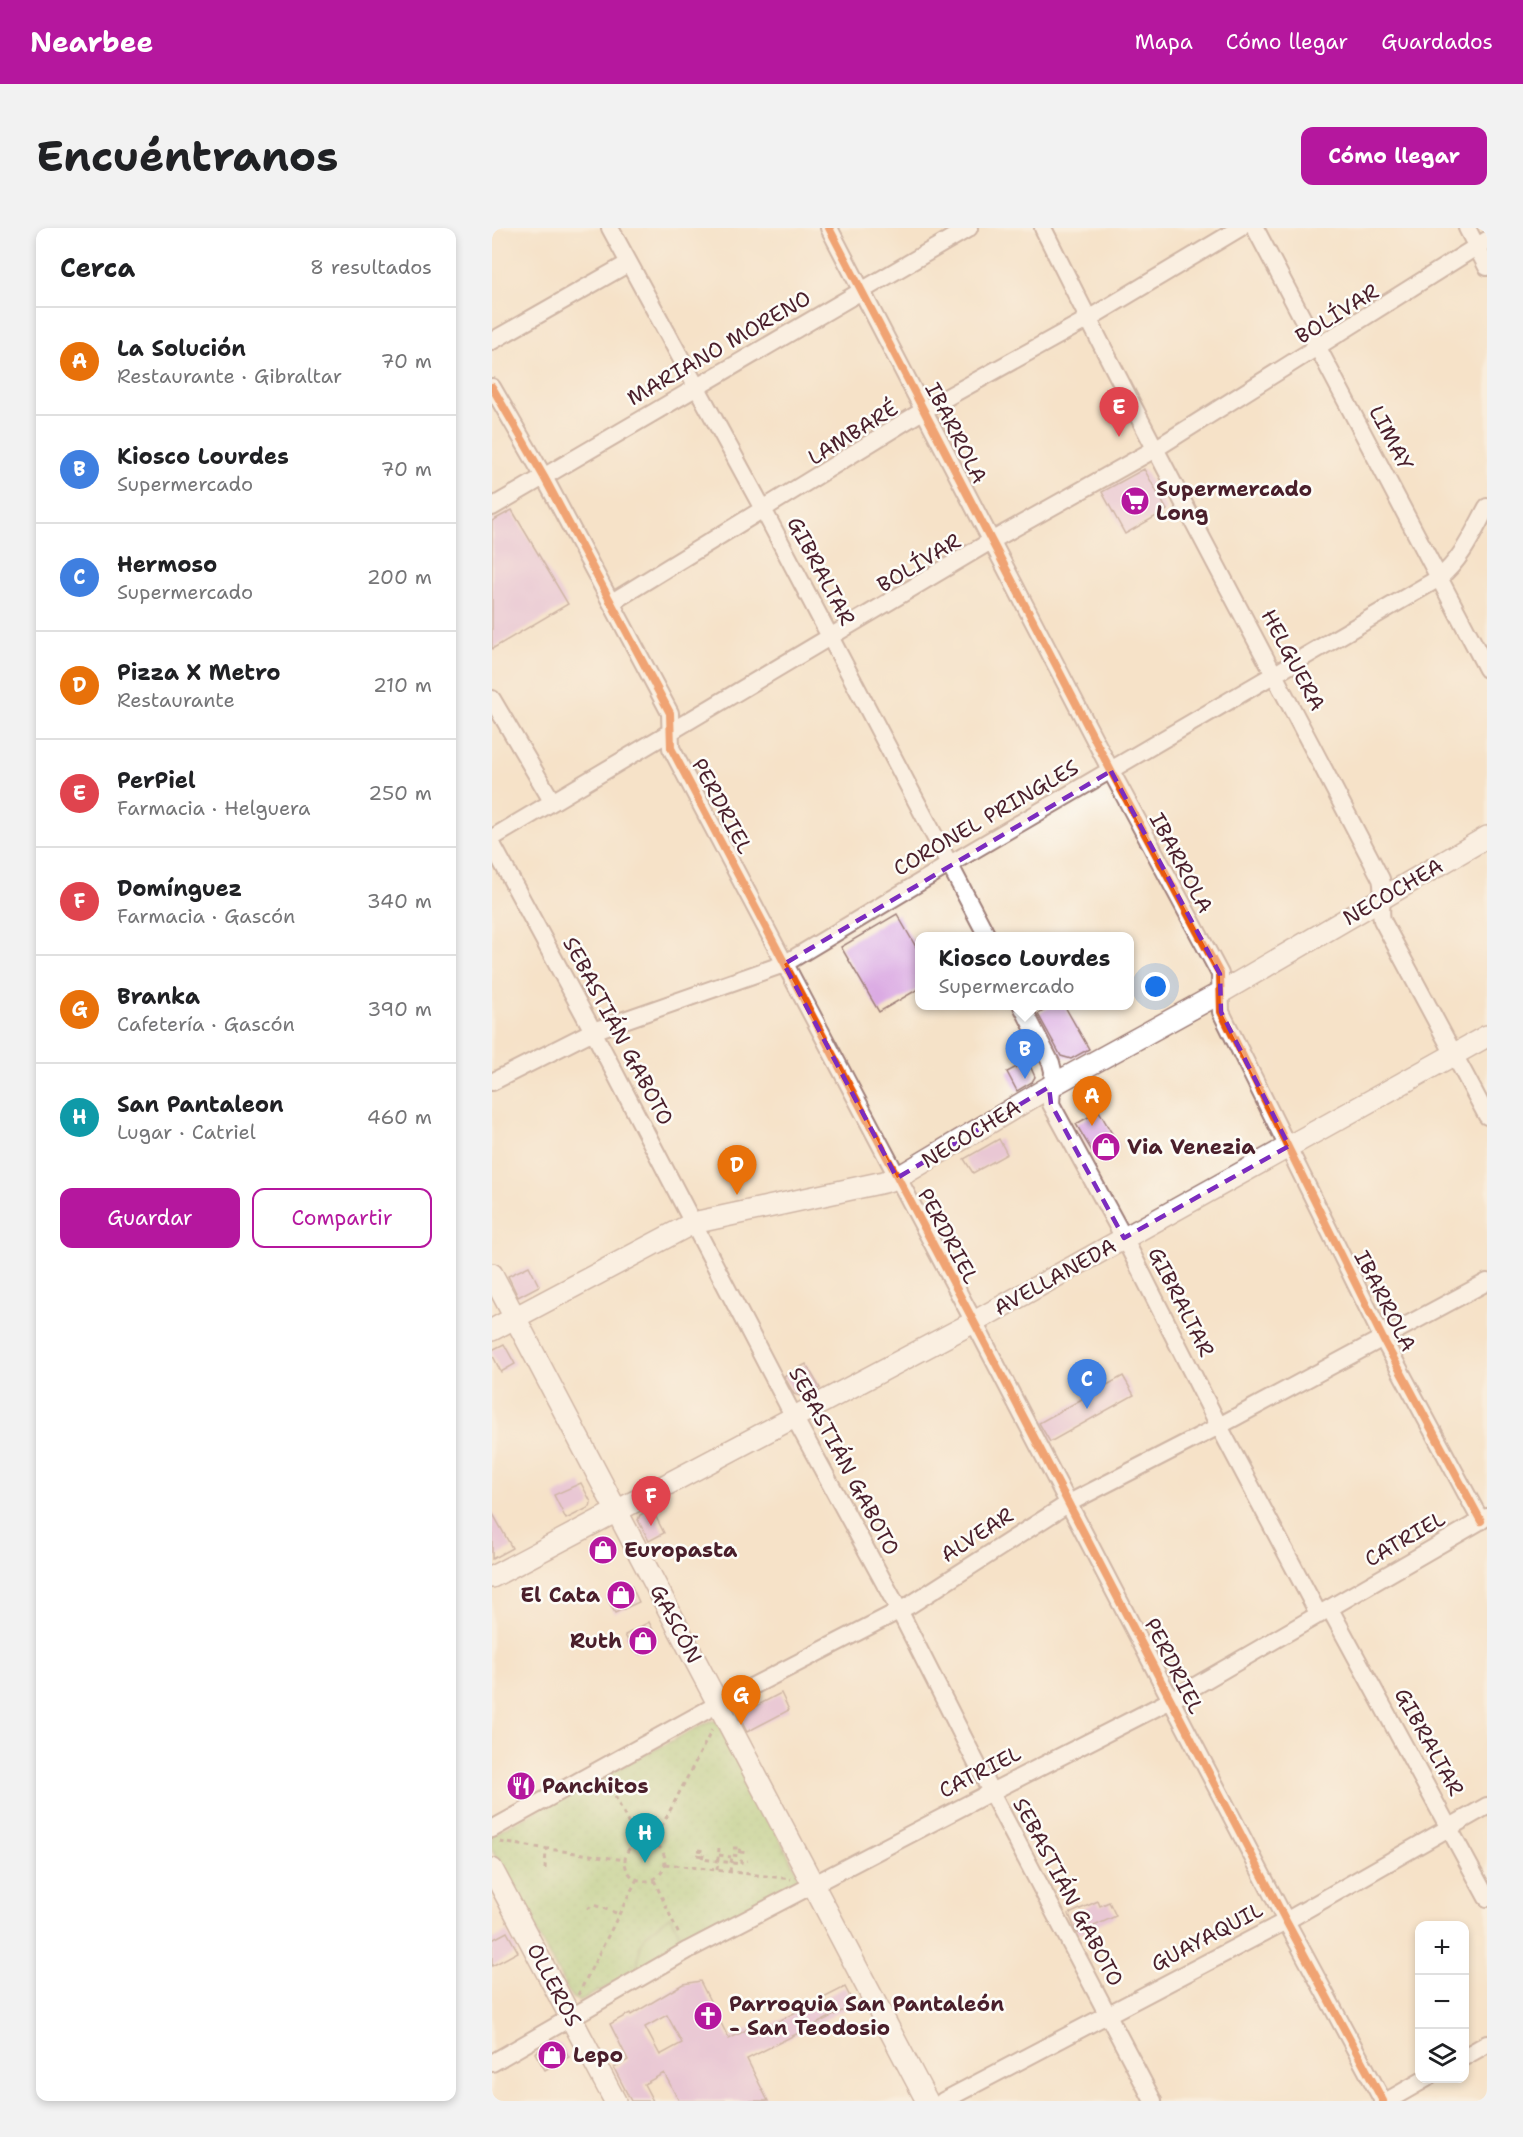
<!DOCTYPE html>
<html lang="es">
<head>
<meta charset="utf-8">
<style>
	:root { --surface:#fff; --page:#f2f2f2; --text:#202124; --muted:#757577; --line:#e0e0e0; --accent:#b5179e }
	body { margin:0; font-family:"Shantell Sans",sans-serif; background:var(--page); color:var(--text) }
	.controls { position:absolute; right:18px; bottom:18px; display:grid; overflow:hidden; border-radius:12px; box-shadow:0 3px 9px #0003 }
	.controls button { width:54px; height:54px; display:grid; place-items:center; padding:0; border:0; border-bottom:2px solid var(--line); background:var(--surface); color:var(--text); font:30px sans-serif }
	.you { position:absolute; left:664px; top:759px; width:21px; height:21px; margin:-15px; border:4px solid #fff; border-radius:50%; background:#1a73e8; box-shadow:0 0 0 9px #1a73e833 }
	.badge { display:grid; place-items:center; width:39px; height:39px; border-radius:50%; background:var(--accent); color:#fff; font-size:20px; font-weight:700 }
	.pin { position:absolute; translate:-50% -50px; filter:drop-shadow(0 2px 3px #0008) }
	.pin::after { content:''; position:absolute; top:32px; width:21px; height:18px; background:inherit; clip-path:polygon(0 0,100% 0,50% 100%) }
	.popup { position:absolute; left:423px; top:704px; width:219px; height:78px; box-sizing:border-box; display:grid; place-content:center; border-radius:12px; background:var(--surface); filter:drop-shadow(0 2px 4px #0005); font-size:20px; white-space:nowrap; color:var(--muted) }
	.popup b { font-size:22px; color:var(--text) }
	.popup::after { content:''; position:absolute; left:50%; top:100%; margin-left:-12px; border:12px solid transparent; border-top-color:var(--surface) }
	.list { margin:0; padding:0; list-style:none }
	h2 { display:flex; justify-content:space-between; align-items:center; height:78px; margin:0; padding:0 24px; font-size:26px }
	h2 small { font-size:20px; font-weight:400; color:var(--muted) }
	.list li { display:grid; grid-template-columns:39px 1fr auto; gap:18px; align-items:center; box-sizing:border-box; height:108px; padding:0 24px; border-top:2px solid var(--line) }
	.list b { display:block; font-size:22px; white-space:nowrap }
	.list p { margin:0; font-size:20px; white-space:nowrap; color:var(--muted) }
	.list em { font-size:20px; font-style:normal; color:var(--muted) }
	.actions { display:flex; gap:12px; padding:18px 24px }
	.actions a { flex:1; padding:14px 0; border:2px solid var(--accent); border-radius:12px; text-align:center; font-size:21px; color:var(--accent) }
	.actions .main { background:var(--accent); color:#fff }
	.icon { flex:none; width:33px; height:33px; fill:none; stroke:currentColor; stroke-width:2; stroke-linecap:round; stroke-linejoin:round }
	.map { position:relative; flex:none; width:995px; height:1873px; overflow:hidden; border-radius:12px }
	header { display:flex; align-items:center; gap:36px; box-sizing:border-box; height:84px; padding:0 30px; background:var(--accent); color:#fff }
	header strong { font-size:28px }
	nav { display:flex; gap:33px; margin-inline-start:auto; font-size:21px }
	.intro { display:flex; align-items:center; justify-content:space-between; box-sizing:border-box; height:144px; padding:0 36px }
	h1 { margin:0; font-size:42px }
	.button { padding:15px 27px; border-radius:12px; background:var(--accent); color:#fff; font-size:21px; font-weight:700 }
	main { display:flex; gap:36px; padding:0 36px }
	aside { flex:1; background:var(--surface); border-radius:12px; box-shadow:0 3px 9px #0003 }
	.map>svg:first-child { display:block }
	.grass { fill:url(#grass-dots); stroke:#767652; stroke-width:1.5 }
	.pitch { fill:#a1cd79; stroke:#767652; stroke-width:1.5 }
	.building { fill:#d9a6e2; fill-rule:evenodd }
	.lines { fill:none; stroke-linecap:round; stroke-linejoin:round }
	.minor-casing { stroke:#a0807a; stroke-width:20 }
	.tertiary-casing { stroke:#a0807a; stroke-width:24 }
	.path { stroke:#a0807a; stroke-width:3; stroke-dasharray:4.5 4.5; stroke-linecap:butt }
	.minor { stroke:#fff; stroke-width:16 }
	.tertiary { stroke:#fff; stroke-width:21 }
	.cycleway-casing { stroke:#fdfcf7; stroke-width:11 }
	.cycleway { stroke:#e8590c; stroke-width:8 }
	.marked { fill:none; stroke:#7b2cbf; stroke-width:4.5; stroke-dasharray:12 8; stroke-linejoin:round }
	.labels { text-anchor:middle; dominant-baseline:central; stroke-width:5; stroke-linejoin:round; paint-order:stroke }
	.street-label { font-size:21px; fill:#4a1f2b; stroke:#fdfcf7 }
	.poi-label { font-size:21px; font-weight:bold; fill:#4a1f2b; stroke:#fdfcf7; text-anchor:start }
</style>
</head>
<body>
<header>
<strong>Nearbee</strong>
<nav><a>Mapa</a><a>Cómo llegar</a><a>Guardados</a></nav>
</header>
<div class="intro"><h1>Encuéntranos</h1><a class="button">Cómo llegar</a></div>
<main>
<aside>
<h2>Cerca<small>8 resultados</small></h2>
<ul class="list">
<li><span class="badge" style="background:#e8710a">A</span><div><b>La Solución</b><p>Restaurante · Gibraltar</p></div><em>70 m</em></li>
<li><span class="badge" style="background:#3f7fe0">B</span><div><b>Kiosco Lourdes</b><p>Supermercado</p></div><em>70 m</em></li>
<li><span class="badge" style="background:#3f7fe0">C</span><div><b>Hermoso</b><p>Supermercado</p></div><em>200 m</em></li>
<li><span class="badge" style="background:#e8710a">D</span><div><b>Pizza X Metro</b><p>Restaurante</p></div><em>210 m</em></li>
<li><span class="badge" style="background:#e0444e">E</span><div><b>PerPiel</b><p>Farmacia · Helguera</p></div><em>250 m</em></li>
<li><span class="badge" style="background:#e0444e">F</span><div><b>Domínguez</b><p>Farmacia · Gascón</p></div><em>340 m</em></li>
<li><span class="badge" style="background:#e8710a">G</span><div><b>Branka</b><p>Cafetería · Gascón</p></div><em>390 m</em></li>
<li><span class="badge" style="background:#0f9aa8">H</span><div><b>San Pantaleon</b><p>Lugar · Catriel</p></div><em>460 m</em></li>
</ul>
<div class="actions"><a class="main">Guardar</a><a>Compartir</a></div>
</aside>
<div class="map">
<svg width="995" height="1873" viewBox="0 0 995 1873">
	<defs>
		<pattern id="grass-dots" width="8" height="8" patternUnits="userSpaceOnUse" patternTransform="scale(1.5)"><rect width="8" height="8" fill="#a1cd79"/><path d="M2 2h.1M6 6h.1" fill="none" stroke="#8cb069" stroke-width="1.8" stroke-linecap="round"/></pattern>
	</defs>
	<rect width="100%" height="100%" fill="#fdfcf7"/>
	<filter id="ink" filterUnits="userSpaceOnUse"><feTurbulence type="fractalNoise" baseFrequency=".0167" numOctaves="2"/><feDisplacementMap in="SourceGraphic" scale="12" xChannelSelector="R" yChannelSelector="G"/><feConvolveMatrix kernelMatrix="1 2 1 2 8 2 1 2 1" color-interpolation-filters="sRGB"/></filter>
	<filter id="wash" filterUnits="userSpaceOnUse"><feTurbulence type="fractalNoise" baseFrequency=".008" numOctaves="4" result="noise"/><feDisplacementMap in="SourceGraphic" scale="24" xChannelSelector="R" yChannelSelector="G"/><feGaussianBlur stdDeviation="1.35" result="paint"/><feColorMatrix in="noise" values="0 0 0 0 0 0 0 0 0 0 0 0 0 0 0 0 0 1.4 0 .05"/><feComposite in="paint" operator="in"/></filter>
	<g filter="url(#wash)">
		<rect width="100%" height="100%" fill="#f5e2c8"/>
		<path class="grass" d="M218 1493H225L310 1653 307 1659 88 1773 80 1770 0 1622V1606Z"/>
		<path class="pitch" d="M179 1688 193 1719 145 1743C149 1706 148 1710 179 1688Z"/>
		<g id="blocks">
			<path class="building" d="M652 241 675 282 633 306 610 264Z
				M20 282 76 376 0 421V293Z
				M405 686 428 726V760L387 784 349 719Z
				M561 777H572L597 821 579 831 569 828 546 786Z
				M536 833 543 849 540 854 525 863 515 844Z
				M607 883 627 918 604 930 584 896Z
				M507 911 515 926 481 945 472 931Z
				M37 1038 47 1058 26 1069 16 1048Z
				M12 1116 23 1136 9 1144 0 1126V1122Z
				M314 1136 328 1160 313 1169 302 1166 292 1148Z
				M631 1148 642 1167 558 1214 547 1195Z
				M89 1255 99 1274 98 1279 74 1291 62 1267Z
				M160 1281 172 1305 157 1313 146 1292 148 1287Z
				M0 1284 20 1320 0 1331Z
				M139 1357 147 1374 123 1385 115 1370Z
				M157 1394 166 1412 142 1424 133 1407Z
				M289 1465 297 1482 255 1504 248 1490 249 1486Z
				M606 1673 608 1678 617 1674 624 1688 585 1706 577 1686Z
				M15 1704 26 1724 0 1738V1712Z
				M208 1753 237 1811 258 1800 261 1806 353 1759 362 1777 255 1831 276 1873H187L172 1845 152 1856 161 1873H139L122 1840 136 1832 118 1796 138 1785 139 1787 191 1756ZM175 1787 190 1815 168 1827 153 1799Z
				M60 1814 70 1817 77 1829 53 1842 43 1825Z"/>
		</g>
	</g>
	<g filter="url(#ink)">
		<use href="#blocks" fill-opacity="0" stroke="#a0807a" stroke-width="1.5"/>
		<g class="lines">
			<g class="minor-casing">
				<path id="minor" d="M118 0 271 281 495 708
					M337 0 619 543 728 746 729 784 891 1111 989 1293
					M551 0C659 219 777 434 889 651 893 664 887 678 890 692L995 888
					M763 0 995 441
					M975 0 995 39
					M0 113 137 35
					M0 159 52 249 178 485 179 520 482 1094 794 1693 891 1873
					M0 279 477 0
					M120 374 432 182 596 91 748 0
					M0 471 60 573
					M0 610 499 313 663 221 995 12
					M0 616 101 803 302 1189 407 1382 499 1564 661 1873
					M530 778 559 835 561 843 559 876 632 1010 727 1198 827 1387
					M0 854 101 803 292 736 458 636 947 350C970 331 981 305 995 279
					M838 1381 995 1670
					M0 1601 226 1476 418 1377 577 1275 727 1198 995 1054
					M972 1829 995 1816
					M0 1835 196 1722 499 1564 679 1472 995 1289
					M451 1873 794 1693 995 1578
					M895 1873 935 1850"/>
			</g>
			<g class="tertiary-casing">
				<path id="tertiary" d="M0 1046 435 1873
					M0 1102 201 995 392 954 405 950 559 858 728 765 995 609
					M0 1349 482 1094 995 808
					M0 1641 123 1873"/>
			</g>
			<path class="path" d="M115 1552 146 1615
				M133 1633a20 20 0 1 1 40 0a20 20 0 1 1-40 0Z
				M8 1614 133 1632
				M161 1615 220 1502
				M241 1620H248
				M206 1622 212 1623 210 1631 249 1636V1633H256
				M248 1624 257 1625
				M205 1627 211 1628
				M227 1627 239 1629
				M173 1636 299 1651
				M53 1641 54 1621
				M225 1642 227 1620
				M238 1644 240 1627 247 1628 248 1617
				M162 1652 188 1709
				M95 1681 102 1677 127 1686
				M86 1767 145 1651"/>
			<use href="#minor" class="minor"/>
			<use href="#tertiary" class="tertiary"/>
			<g class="cycleway-casing">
				<path id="cycleway" d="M337 0 619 543 728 746 729 784 891 1111 989 1293
					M0 159 52 249 178 485 179 520 482 1094 794 1693 891 1873"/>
			</g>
			<use href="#cycleway" class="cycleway"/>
		</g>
	</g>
	<path d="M0 0H995V1873H0ZM619 543 728 746 729 784 797 918 632 1010 559 876 557 859 405 950 292 736Z" fill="#f5e2c8" fill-opacity=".55" fill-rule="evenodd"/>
	<path class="marked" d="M619 543 728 746 729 784 797 918 632 1010 559 876 557 859 405 950 292 736Z"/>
	<defs>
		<g id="supermarket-disc" transform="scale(1.5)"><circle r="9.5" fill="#b5179e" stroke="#fdfcf7"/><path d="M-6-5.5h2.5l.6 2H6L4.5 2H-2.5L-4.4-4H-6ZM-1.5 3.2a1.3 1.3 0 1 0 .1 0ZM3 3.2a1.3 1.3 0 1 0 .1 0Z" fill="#fff"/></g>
		<g id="shop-disc" transform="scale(1.5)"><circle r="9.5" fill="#b5179e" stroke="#fdfcf7"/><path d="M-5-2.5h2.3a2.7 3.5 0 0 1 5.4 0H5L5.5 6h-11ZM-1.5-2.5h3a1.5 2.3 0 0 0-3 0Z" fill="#fff"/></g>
		<g id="restaurant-disc" transform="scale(1.5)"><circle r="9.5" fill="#b5179e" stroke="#fdfcf7"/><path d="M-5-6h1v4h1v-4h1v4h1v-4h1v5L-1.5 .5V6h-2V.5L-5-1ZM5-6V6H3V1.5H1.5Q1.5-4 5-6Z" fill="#fff"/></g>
		<g id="church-disc" transform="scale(1.5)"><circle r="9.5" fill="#b5179e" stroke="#fdfcf7"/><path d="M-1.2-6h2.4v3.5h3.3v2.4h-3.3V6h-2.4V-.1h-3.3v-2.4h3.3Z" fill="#fff"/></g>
	</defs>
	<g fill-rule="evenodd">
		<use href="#supermarket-disc" x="643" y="273"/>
		<use href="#shop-disc" x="614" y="919"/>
		<use href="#shop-disc" x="111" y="1322"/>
		<use href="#shop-disc" x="129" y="1367"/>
		<use href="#shop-disc" x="151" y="1413"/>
		<use href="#restaurant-disc" x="29" y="1558"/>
		<use href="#church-disc" x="216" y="1788"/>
		<use href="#shop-disc" x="60" y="1827"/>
	</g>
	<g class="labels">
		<g class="street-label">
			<text transform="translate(845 86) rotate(-32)">BOLÍVAR</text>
			<text transform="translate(227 120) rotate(-30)">MARIANO MORENO</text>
			<text transform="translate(361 205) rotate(-32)">LAMBARÉ</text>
			<text transform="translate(464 205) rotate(63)">IBARROLA</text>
			<text transform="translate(899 210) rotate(62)">LIMAY</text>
			<text transform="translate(427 335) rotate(-31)">BOLÍVAR</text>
			<text transform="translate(329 343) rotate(62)">GIBRALTAR</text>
			<text transform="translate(801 432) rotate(62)">HELGUERA</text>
			<text transform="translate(230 578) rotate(62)">PERDRIEL</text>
			<text transform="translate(494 590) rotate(-30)">CORONEL PRINGLES</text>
			<text transform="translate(689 635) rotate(62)">IBARROLA</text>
			<text transform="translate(901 664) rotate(-30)">NECOCHEA</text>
			<text transform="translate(126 803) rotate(62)">SEBASTIÁN GABOTO</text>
			<text transform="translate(479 906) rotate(-31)">NECOCHEA</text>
			<text transform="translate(456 1008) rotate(62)">PERDRIEL</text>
			<text transform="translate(563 1049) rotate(-29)">AVELLANEDA</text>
			<text transform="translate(893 1073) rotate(63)">IBARROLA</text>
			<text transform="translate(689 1074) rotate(63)">GIBRALTAR</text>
			<text transform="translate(352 1233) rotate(62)">SEBASTIÁN GABOTO</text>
			<text transform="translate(485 1307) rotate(-33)">ALVEAR</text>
			<text transform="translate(913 1311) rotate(-30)">CATRIEL</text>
			<text transform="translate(184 1396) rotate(62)">GASCÓN</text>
			<text transform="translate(682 1438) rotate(63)">PERDRIEL</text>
			<text transform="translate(937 1514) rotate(61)">GIBRALTAR</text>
			<text transform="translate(488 1544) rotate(-27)">CATRIEL</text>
			<text transform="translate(576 1664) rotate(62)">SEBASTIÁN GABOTO</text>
			<text transform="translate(715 1709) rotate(-28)">GUAYAQUIL</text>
			<text transform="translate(62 1757) rotate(62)">OLLEROS</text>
		</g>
		<g class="poi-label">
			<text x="664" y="261">Supermercado<tspan x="664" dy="24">Long</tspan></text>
			<text x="635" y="919">Via Venezia</text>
			<text x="132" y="1322">Europasta</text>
			<text x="108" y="1367" text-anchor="end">El Cata</text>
			<text x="130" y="1413" text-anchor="end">Ruth</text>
			<text x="50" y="1558">Panchitos</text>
			<text x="237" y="1776">Parroquia San Pantaleón<tspan x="237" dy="24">- San Teodosio</tspan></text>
			<text x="81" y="1827">Lepo</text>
		</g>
	</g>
</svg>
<div class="controls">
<button>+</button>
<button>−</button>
<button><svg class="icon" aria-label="layers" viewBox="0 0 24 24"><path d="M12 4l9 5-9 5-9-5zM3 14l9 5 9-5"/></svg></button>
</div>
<div class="you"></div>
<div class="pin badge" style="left:600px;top:898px;background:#e8710a">A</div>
<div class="pin badge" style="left:533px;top:851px;background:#3f7fe0">B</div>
<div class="popup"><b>Kiosco Lourdes</b>Supermercado</div>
<div class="pin badge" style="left:595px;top:1181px;background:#3f7fe0">C</div>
<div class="pin badge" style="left:245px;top:967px;background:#e8710a">D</div>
<div class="pin badge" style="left:627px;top:209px;background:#e0444e">E</div>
<div class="pin badge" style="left:159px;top:1298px;background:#e0444e">F</div>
<div class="pin badge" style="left:249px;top:1497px;background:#e8710a">G</div>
<div class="pin badge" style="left:153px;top:1635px;background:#0f9aa8">H</div>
</div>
</main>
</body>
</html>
